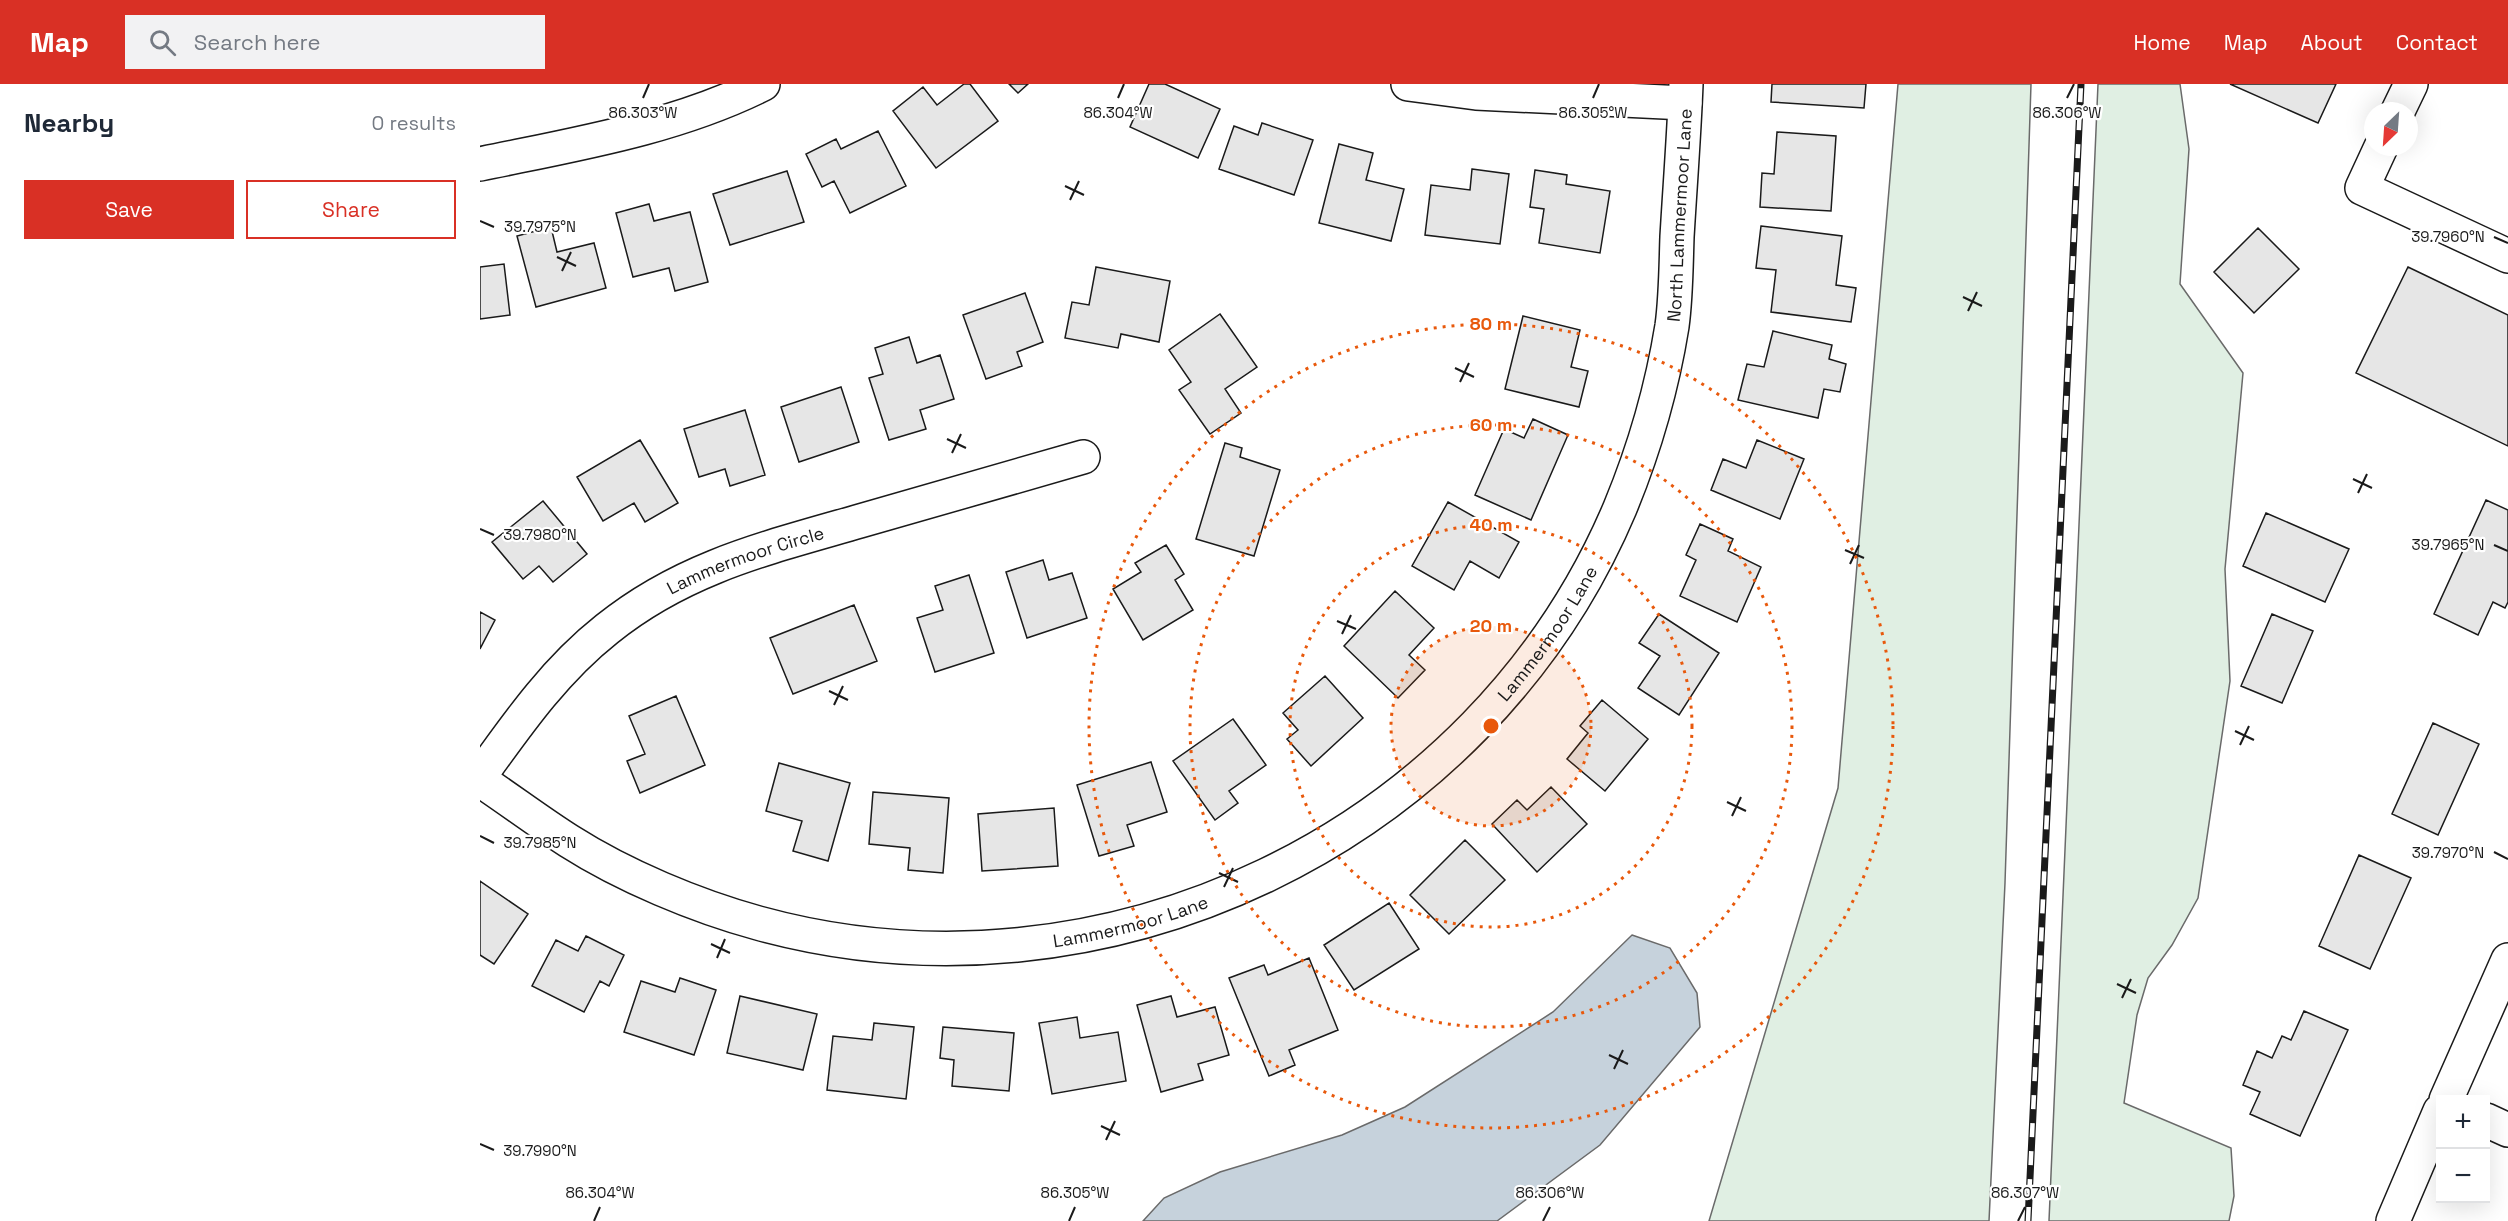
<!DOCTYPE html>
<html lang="en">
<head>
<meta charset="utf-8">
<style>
	:root { --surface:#fff; --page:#f2f2f3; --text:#1f2937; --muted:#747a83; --line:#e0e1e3; --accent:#d93025 }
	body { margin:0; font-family:"Space Grotesk",sans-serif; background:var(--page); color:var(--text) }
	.controls { position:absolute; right:18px; bottom:18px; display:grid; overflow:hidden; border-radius:0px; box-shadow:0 6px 24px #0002 }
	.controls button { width:54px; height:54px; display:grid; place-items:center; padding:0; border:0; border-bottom:2px solid var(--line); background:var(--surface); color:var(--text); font:30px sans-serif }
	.compass { position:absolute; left:1884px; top:18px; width:54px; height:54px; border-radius:50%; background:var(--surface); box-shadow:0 6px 24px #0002; rotate:205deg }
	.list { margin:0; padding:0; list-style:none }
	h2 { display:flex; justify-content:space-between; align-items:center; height:78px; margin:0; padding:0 24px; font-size:26px }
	h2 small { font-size:20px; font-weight:400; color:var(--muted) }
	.actions { display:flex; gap:12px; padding:18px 24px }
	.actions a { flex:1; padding:14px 0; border:2px solid var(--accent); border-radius:0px; text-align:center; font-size:21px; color:var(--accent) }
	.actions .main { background:var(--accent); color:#fff }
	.icon { flex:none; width:33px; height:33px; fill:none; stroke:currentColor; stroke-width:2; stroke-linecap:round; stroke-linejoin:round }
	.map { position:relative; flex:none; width:2028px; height:1137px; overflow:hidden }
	header { display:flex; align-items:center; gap:36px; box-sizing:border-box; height:84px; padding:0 30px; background:var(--accent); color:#fff }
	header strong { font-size:28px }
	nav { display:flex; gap:33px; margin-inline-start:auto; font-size:21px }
	.search { width:420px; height:54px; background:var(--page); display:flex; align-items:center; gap:15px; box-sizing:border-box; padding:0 21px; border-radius:0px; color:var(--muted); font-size:22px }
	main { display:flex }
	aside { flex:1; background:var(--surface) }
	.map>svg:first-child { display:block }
	.green { fill:#e0efe3; stroke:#6a6a6a; stroke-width:1.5 }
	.water { fill:#c6d2dc; stroke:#6a6a6a; stroke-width:1.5 }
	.building { fill:#e6e6e6; stroke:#1a1a1a; stroke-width:1.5 }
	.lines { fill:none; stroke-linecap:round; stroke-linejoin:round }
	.minor-casing { stroke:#1a1a1a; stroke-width:36 }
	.major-casing { stroke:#1a1a1a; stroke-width:36 }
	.minor { stroke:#fff; stroke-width:33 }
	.major { stroke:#fff; stroke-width:33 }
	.rail-casing { stroke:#1a1a1a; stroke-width:7 }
	.rail { stroke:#fff; stroke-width:4.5; stroke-dasharray:14; stroke-linecap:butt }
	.ticks { fill:none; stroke:#1a1a1a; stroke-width:2 }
	.ring { fill:none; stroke:#e8590c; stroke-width:3; stroke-dasharray:3 6 }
	.labels { text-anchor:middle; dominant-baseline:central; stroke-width:4.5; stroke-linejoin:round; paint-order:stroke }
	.street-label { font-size:18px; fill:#1a1a1a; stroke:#fff }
	.ticks-label { font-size:15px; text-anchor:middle; fill:#1a1a1a; stroke:#fff; stroke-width:4.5; stroke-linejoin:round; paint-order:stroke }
	.centre { fill:#e8590c; stroke:#fff; stroke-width:3 }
	.ring-label { font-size:18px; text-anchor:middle; font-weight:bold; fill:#e8590c; stroke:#fff; stroke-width:4.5; stroke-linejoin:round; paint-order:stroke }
</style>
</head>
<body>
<header>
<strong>Map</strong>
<div class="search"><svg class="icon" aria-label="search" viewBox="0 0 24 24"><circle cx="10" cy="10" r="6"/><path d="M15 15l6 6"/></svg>Search here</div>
<nav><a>Home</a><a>Map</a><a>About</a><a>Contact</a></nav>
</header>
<main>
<aside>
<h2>Nearby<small>0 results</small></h2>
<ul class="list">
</ul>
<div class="actions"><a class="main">Save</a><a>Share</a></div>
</aside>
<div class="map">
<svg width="2028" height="1137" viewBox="0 0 2028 1137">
	<rect width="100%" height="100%" fill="#fff"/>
	<path class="green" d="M1418 0H1551L1525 799 1509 1137H1229L1358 704Z
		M1618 0H1700L1709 65 1700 200 1763 289 1745 485 1750 597 1718 814 1692 861 1668 894 1657 931 1644 1019 1751 1064 1754 1112 1749 1137H1569Z"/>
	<path class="water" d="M1152 851 1190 864 1217 909 1220 943 1120 1061 1017 1137H663L684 1114 740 1088 862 1051 925 1023 1073 928Z"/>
	<path class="building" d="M484 0H490L518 37 456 84 413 27 443 3 457 21Z
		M529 0H548L538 9Z
		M669 0H685L740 25 718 74 650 43Z
		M1292 0H1386L1384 24 1291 18Z
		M1750 0H1856L1838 39Z
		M782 39 833 56 814 111 739 85 754 42 778 51Z
		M398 47 426 102 370 129 354 97 342 103 326 70 356 55 361 65Z
		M1297 48 1356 52 1351 127 1280 123 1282 89 1294 90Z
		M859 60 893 69 886 96 924 105 911 157 839 139Z
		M992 85 1029 90 1020 160 945 151 951 101 990 106Z
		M1055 86 1087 91 1086 100 1130 107 1120 169 1059 159 1064 125 1050 123Z
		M307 87 324 138 250 161 233 110Z
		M169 120 174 137 210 128 228 198 195 207 189 184 153 193 136 129Z
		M1281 142 1362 152 1356 201 1376 204 1371 238 1291 228 1296 186 1276 184Z
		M71 143 77 168 114 159 126 204 56 223 37 152Z
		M1778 144 1819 185 1774 229 1734 188Z
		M24 180 30 231 0 235V183Z
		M616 183 690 197 679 258 641 250 638 264 585 254 592 218 609 221Z
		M1928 183 2028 231V362L1876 289Z
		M545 209 563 258 537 268 542 282 506 295 483 231Z
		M740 230 777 283 745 305 761 329 730 350 699 306 711 298 689 266Z
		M1043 232 1100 246 1091 283 1108 287 1099 323 1025 305Z
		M1293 247 1352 261 1349 275 1366 280 1360 308 1344 305 1338 334 1258 316 1267 280 1284 283Z
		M429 253 437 279 460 271 474 315 440 326 446 345 409 356 389 294 403 290 395 264Z
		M361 303 379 358 319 378 301 323Z
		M265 326 285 391 250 402 245 385 219 393 204 345Z
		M1053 335 1088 351 1051 436 995 411 1024 345 1044 354Z
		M160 356 198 419 165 438 154 419 123 437 97 393Z
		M1277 356 1324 375 1300 435 1231 406 1243 375 1266 384Z
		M745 359 762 364 760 373 800 386 774 472 716 455Z
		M2006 416 2028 426V518L2025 524 2013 518 1998 551 1954 530Z
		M63 417 107 470 73 498 59 482 43 495 12 458Z
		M968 418 1039 458 1019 494 990 477 974 506 932 482Z
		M1786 429 1869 465 1845 518 1763 482Z
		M1220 440 1253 455 1248 467 1281 483 1257 538 1200 512 1216 476 1206 471Z
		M686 461 704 490 695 496 713 526 663 556 633 505 661 488 655 479Z
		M563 476 569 496 592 489 607 534 547 554 526 488Z
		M489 491 514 569 455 588 437 534 463 526 455 502Z
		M915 507 954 544 929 571 945 586 918 614 864 562Z
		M374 521 397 577 313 610 290 554Z
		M0 528 15 536 0 565Z
		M1179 530 1239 569 1199 631 1158 604 1180 572 1159 559Z
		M1792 530 1833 547 1802 619 1761 602Z
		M845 592 883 634 831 682 807 655 818 646 803 629Z
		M196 612 225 681 160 709 147 677 165 670 149 632Z
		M1122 616 1168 655 1125 707 1087 675 1108 649 1100 642Z
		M753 635 786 681 749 707 758 719 735 736 693 677Z
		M1953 639 1999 660 1958 751 1912 730Z
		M671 678 687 728 647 741 654 762 619 772 597 701Z
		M299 679 370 699 348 777 313 767 322 737 286 727Z
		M1071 703 1107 740 1057 788 1012 740 1037 716 1047 726Z
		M393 708 469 714 463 789 428 786 430 764 389 760Z
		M574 724 578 782 502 787 498 730Z
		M985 756 1025 796 969 850 930 811Z
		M1879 771 1931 794 1890 885 1839 862Z
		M0 797 48 830 14 880 0 871Z
		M909 819 939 865 874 906 844 861Z
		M106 852 144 871 129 902 120 897 104 928 52 902 76 856 98 867Z
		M829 874 858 946 809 966 815 981 789 992 749 894 784 881 788 891Z
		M200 894 236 906 214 971 144 948 161 897 195 908Z
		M260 912 337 930 323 986 247 969Z
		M691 912 697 933 735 923 749 971 718 980 723 996 681 1008 657 921Z
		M1824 927 1868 946 1820 1052 1770 1030 1780 1008 1763 1001 1777 967 1792 974 1802 952 1811 956Z
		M597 933 600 954 638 948 646 997 572 1010 559 939Z
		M394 939 434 943 426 1015 347 1006 353 952 392 956Z
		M463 943 534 949 529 1007 472 1002 474 976 460 974Z"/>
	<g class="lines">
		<g class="minor-casing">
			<g id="minor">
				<path d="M928 0 996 9 1205 19"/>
				<path d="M1918 27 1931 0"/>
				<path d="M1901 63 1882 104 2028 172"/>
				<path d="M0 80C96 60 195 44 283 0"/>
				<path id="s1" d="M0 692C38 639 75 586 127 545 204 483 287 464 380 437 454 416 528 394 603 373"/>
				<path id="s2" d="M0 696C30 716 59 738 89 757 144 792 216 822 278 839 624 934 1000 755 1140 424 1164 366 1182 304 1192 242 1196 213 1196 182 1197 153 1200 102 1204 51 1206 0"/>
				<path d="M2006 1036 2028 1046"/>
			</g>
		</g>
		<g class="major-casing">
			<path id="major" d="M1966 1016 2028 876
				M1913 1137 1960 1027"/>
		</g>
		<use href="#minor" class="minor"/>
		<use href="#major" class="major"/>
		<g class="rail-casing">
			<path id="rail" d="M1548 1137 1601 0"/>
		</g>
		<use href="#rail" class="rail"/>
	</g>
	<path class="ticks" d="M163 14 169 0M638 14 644 0M1113 14 1119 0M1587 14 1594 0M585 102 604 111M590 116 599 97M0 137 14 143M2014 153 2028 159M77 173 96 182M82 187 91 168M1483 213 1502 222M1488 227 1497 208M975 284 994 293M980 298 989 279M467 355 486 364M472 369 481 350M1873 395 1892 404M1878 409 1887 390M0 445 14 451M2014 461 2028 467M1365 466 1384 474M1370 480 1379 461M857 537 876 545M862 550 871 531M349 607 368 616M354 621 363 602M1755 647 1774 656M1760 661 1769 642M1247 718 1266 727M1252 732 1261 713M0 752 14 759M2014 768 2028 775M739 789 758 798M744 803 753 784M231 860 250 869M237 874 245 855M1637 900 1656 909M1642 914 1651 895M1129 971 1148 980M1134 985 1143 966M621 1042 640 1051M626 1056 635 1037M0 1060 14 1066M114 1137 120 1123M589 1137 595 1123M1063 1137 1070 1123M1538 1137 1545 1123"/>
	<circle cx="1011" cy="642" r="100" fill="#e8590c" fill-opacity=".12"/>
	<g class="ring">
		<circle cx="1011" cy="642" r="100"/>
		<circle cx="1011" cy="642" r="201"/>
		<circle cx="1011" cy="642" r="301"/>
		<circle cx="1011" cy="642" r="402"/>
	</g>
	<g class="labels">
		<g class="street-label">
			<text stroke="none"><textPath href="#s2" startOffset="1658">North Lammermoor Lane</textPath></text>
			<text stroke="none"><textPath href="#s1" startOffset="351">Lammermoor Circle</textPath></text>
			<text stroke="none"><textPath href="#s2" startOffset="1212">Lammermoor Lane</textPath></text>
			<text stroke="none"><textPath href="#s2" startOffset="692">Lammermoor Lane</textPath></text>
		</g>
	</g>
	<g class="ticks-label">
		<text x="163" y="34">86.303°W</text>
		<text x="1587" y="34">86.306°W</text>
		<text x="638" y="34">86.304°W</text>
		<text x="1113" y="34">86.305°W</text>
		<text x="60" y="148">39.7975°N</text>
		<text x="1968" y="158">39.7960°N</text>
		<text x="60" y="456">39.7980°N</text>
		<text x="1968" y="466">39.7965°N</text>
		<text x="60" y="764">39.7985°N</text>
		<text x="1968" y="774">39.7970°N</text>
		<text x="60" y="1072">39.7990°N</text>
		<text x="120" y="1114">86.304°W</text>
		<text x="595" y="1114">86.305°W</text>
		<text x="1070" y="1114">86.306°W</text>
		<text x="1545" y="1114">86.307°W</text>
	</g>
	<circle cx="1011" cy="642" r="9" class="centre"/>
	<g class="ring-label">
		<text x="1011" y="246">80 m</text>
		<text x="1011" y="347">60 m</text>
		<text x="1011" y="447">40 m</text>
		<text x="1011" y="548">20 m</text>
	</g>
</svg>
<div class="controls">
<button>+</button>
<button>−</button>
</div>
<svg class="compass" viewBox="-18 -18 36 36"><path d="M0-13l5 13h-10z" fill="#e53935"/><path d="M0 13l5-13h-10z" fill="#747a83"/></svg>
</div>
</main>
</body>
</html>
